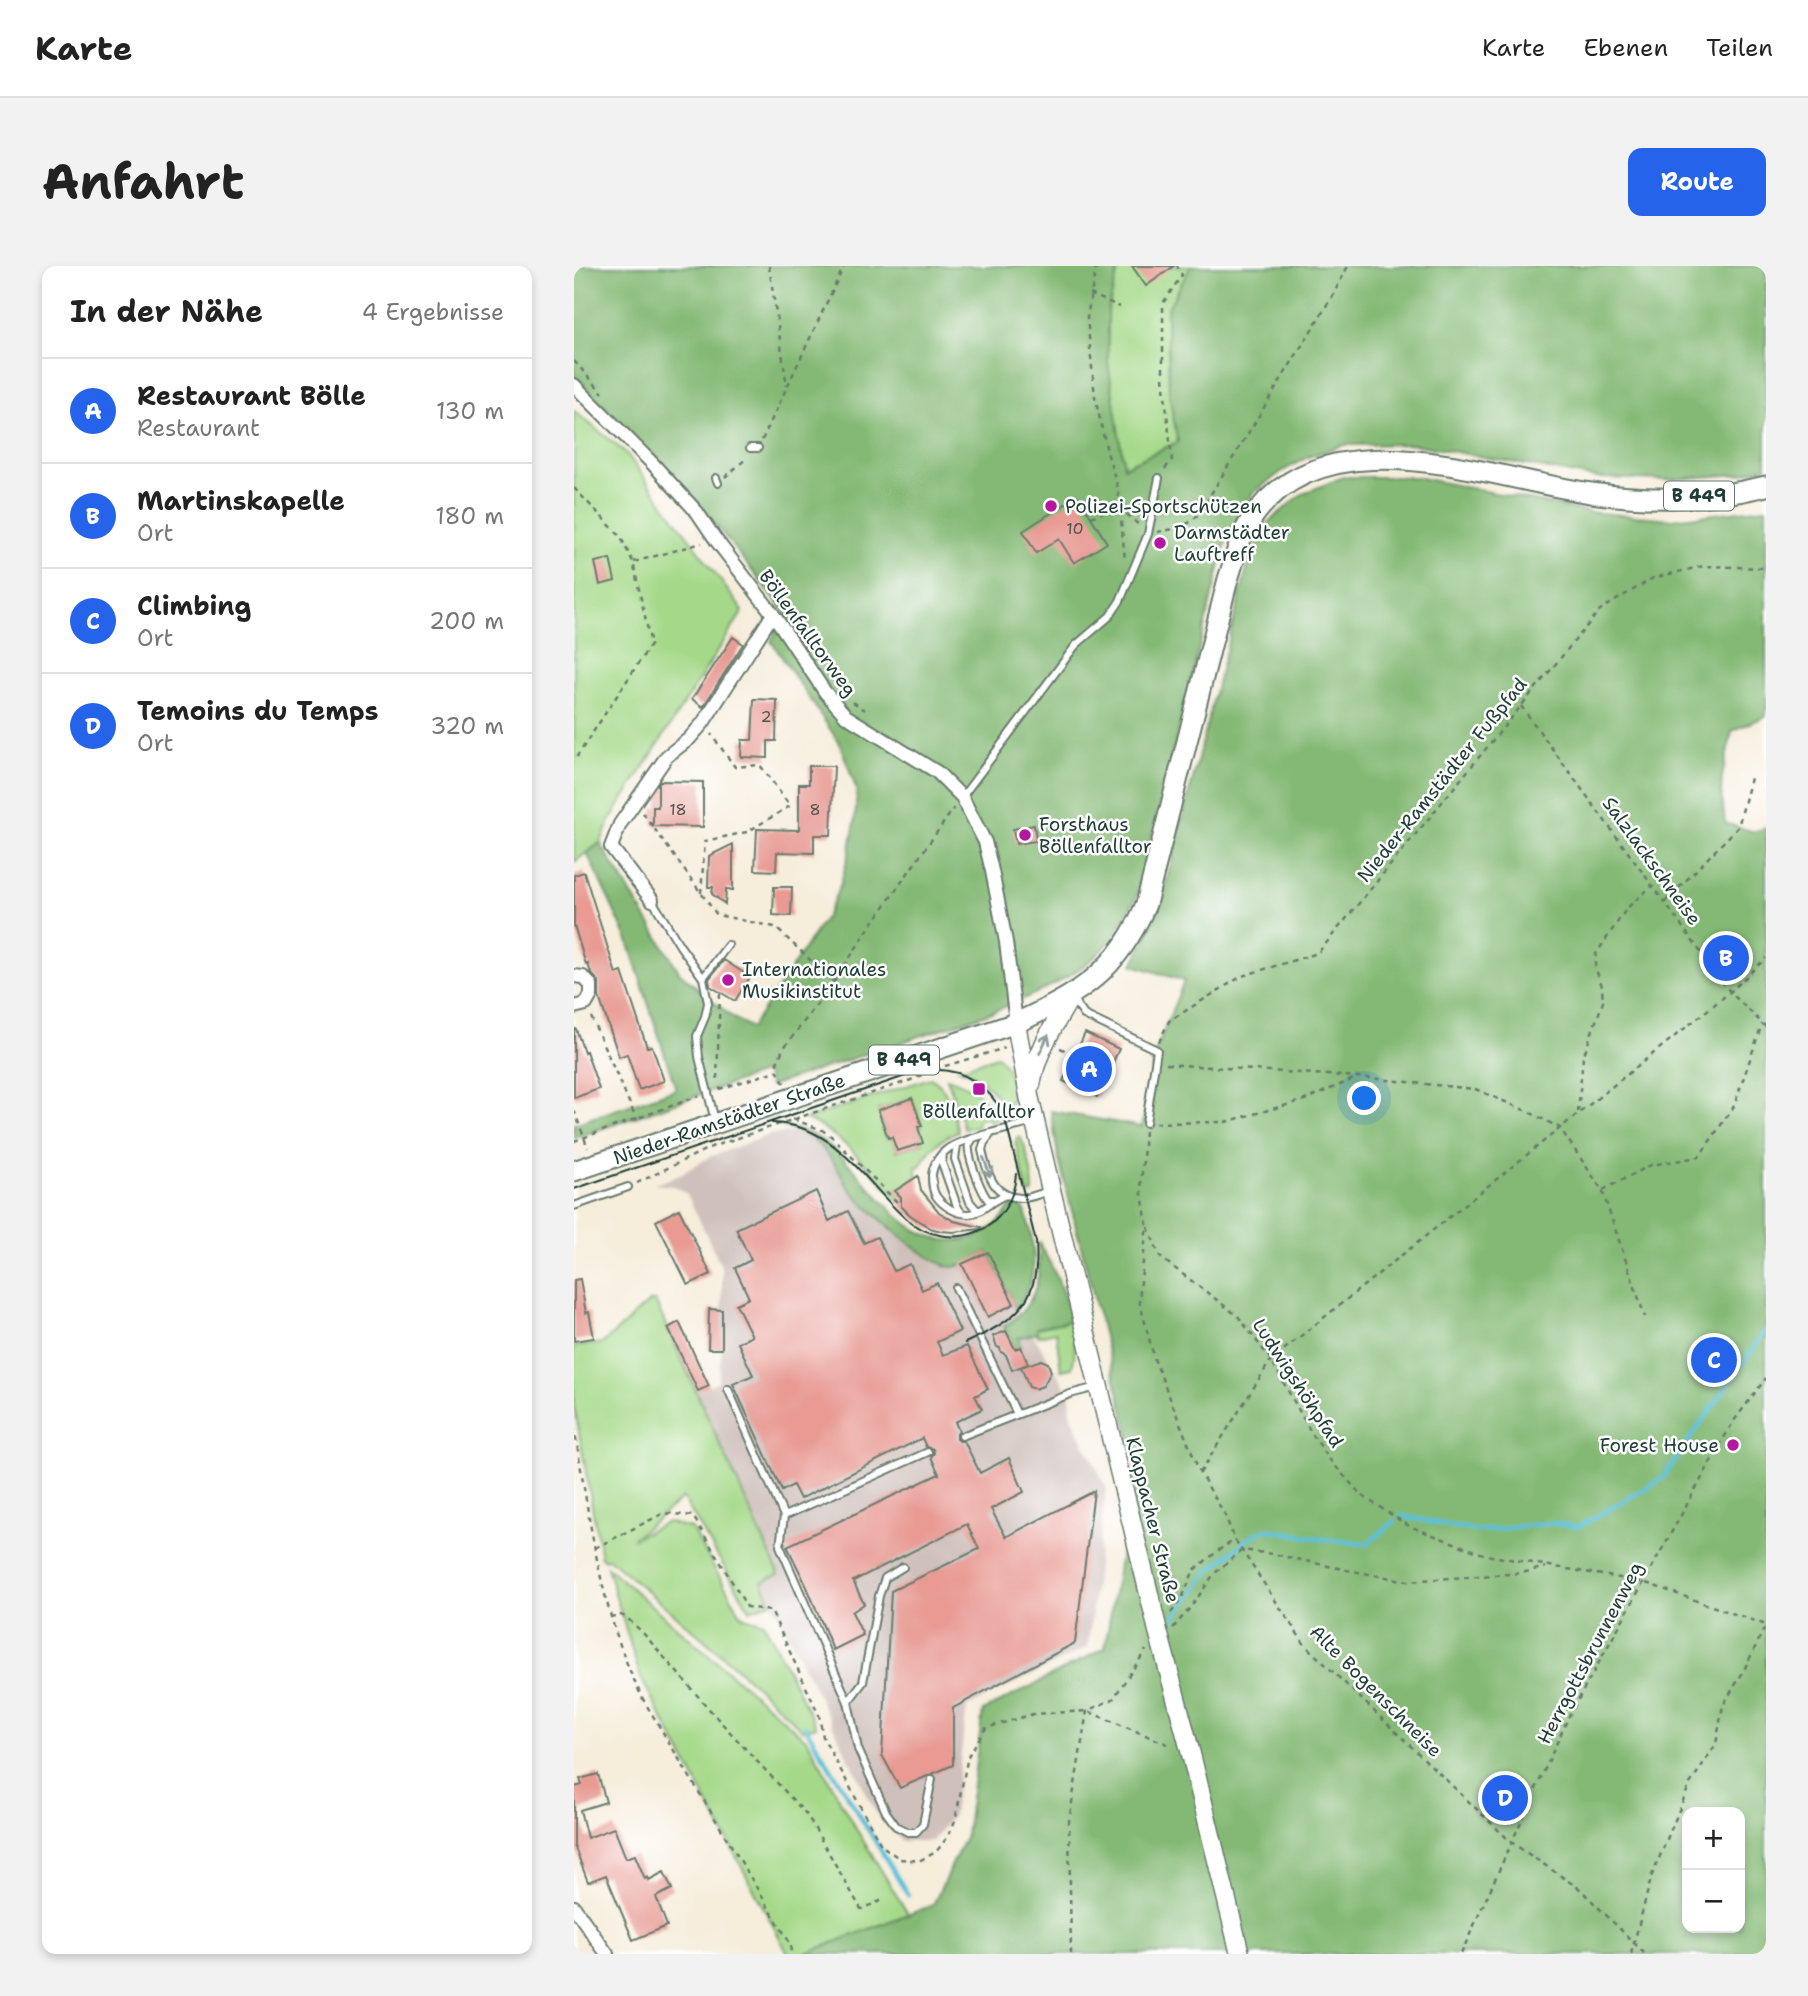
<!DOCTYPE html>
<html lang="de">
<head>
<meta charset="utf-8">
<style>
	:root { --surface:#fff; --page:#f2f2f2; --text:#222; --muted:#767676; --line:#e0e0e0; --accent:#2563eb }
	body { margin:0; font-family:"Shantell Sans",sans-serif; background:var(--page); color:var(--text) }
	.controls { position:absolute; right:21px; bottom:21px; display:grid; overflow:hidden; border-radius:14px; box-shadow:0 4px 10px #0003 }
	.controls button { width:63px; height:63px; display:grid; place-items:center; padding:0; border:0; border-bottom:2px solid var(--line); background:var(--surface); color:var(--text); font:35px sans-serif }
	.you { position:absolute; left:791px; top:833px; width:24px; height:24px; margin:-18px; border:5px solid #fff; border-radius:50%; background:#1a73e8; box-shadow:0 0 0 10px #1a73e833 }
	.badge { display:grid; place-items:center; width:46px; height:46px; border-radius:50%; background:var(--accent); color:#fff; font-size:23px; font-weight:700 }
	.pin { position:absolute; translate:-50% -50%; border:4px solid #fff; box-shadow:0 2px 7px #0006 }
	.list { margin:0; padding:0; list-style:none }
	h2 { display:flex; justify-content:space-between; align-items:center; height:91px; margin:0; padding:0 28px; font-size:30px }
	h2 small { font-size:23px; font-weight:400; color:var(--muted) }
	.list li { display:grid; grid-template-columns:46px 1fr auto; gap:21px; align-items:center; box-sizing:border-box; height:105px; padding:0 28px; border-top:2px solid var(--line) }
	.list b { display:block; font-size:26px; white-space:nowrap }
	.list p { margin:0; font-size:23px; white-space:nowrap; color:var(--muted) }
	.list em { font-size:23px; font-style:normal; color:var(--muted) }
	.map { position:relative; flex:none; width:1192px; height:1688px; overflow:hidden; border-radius:14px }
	header { display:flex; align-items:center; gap:42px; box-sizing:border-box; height:98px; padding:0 35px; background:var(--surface); border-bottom:2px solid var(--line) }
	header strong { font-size:33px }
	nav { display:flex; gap:38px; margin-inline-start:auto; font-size:24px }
	.intro { display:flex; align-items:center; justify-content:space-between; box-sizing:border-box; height:168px; padding:0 42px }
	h1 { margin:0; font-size:49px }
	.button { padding:18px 32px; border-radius:14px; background:var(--accent); color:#fff; font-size:24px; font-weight:700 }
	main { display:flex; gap:42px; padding:0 42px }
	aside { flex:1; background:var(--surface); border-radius:14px; box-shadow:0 4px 10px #0003 }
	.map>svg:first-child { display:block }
	.industrial { fill:#cfc0bb }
	.green { fill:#a5d989; stroke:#628b5e; stroke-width:2; fill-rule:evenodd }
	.forest { fill:#84b975; stroke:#527b54; stroke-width:2; fill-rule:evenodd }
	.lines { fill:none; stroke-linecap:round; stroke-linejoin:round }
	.stream { stroke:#5bc0d9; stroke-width:4.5 }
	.building { fill:#e89a93 }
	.service-casing { stroke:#6a7b6e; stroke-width:10 }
	.minor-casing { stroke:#6a7b6e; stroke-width:16 }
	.secondary-casing { stroke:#6a7b6e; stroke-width:21 }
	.primary-casing { stroke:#6a7b6e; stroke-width:23 }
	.path { stroke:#6a7b6e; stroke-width:2.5; stroke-dasharray:5 5; stroke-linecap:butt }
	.service { stroke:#fff; stroke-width:6 }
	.minor { stroke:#fff; stroke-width:12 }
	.secondary { stroke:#fff; stroke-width:18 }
	.primary { stroke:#fff; stroke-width:19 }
	.tram { stroke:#1f3d34; stroke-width:2 }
	.oneway { stroke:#8f9e9a }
	.poi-dot { fill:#b5179e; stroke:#fff; stroke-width:2.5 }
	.labels { text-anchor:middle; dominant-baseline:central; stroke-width:5; stroke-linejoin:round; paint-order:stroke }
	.number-label { font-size:16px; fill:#51544c }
	.shield { fill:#fff; stroke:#627771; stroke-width:2 }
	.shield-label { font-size:18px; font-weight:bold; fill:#1f3d34 }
	.poi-label { font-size:19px; fill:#1f3d34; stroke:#fff; text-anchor:start }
	.street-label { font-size:19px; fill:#1f3d34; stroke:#fff }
</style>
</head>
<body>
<header>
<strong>Karte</strong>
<nav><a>Karte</a><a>Ebenen</a><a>Teilen</a></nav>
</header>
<div class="intro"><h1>Anfahrt</h1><a class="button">Route</a></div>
<main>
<aside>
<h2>In der Nähe<small>4 Ergebnisse</small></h2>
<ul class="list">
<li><span class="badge">A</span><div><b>Restaurant Bölle</b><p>Restaurant</p></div><em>130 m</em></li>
<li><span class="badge">B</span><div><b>Martinskapelle</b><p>Ort</p></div><em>180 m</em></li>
<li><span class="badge">C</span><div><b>Climbing</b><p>Ort</p></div><em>200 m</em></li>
<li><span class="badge">D</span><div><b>Temoins du Temps</b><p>Ort</p></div><em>320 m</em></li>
</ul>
</aside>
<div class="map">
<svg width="1192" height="1688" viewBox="0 0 1192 1688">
	<rect width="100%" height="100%" fill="#fff"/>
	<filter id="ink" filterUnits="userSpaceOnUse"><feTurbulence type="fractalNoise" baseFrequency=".0143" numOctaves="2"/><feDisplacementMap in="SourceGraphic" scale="14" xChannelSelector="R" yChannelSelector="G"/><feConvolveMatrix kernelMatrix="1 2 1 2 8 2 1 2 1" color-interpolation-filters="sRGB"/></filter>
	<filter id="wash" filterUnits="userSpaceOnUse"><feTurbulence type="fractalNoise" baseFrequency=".00686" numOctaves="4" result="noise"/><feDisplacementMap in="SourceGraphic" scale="28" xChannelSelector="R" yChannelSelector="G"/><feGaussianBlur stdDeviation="1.57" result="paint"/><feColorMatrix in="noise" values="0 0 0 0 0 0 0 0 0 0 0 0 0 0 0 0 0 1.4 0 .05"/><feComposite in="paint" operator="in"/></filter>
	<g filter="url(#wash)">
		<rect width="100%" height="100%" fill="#f6eddb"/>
		<path class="industrial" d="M224 866 240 875 264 904 274 921 288 936 323 967 356 991 388 998 414 986 440 1038 496 1128 497 1150 532 1221 514 1381 393 1441 379 1549 358 1575H328L303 1549 188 1316 205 1307 123 1126 144 1115 148 1082V1002L113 928 100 920 80 918 104 910 135 891 198 868Z"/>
		<path class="green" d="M545 0H617L593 45 595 128 604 176 549 201 534 97V44Z
			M0 145 52 187 169 345 38 551 26 577 0 596Z
			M423 790C437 802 443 828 432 844 421 825 406 809 385 803Z
			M356 812C376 821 378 846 384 865 366 873 356 882 346 900L342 901 344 910 321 925 329 932 326 936C297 905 271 870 232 853ZM338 832 348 860 344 861 349 877 323 885 318 871 313 872 304 844Z
			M373 812C396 819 413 831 423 854L416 856 414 851 403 854 404 859 390 863Z
			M444 871H446C453 883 459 911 459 926L457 928 453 925 443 882 441 877Z
			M81 1035 205 1308 188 1316 197 1336 176 1344 109 1232 58 1273 93 1256 118 1263 168 1350 190 1357 242 1460 228 1464C167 1403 100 1348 34 1292L31 1294 27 1291 0 1138V1081L29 1077 75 1036Z
			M498 1054C500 1071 503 1085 498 1102L487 1104 482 1066 464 1070 462 1062Z
			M33 1301 234 1475 276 1553 334 1648 230 1688H216L212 1684 66 1410Z"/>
		<path class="forest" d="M0 0H545L534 44V97L550 201 604 176 595 128 593 44 617 0H1192V201L1166 208 1091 214 1023 212 839 178 769 179 734 191 707 206 678 228 653 271 562 632C552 648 543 669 530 682 500 713 457 730 418 746L196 820 191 806 0 872V858L102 823 53 672 13 587 26 577 106 707 158 751 177 762 253 649 266 620 275 587 281 556 283 525 266 478 197 375 212 348 123 235 0 109Z
			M769 211H842L1014 246 1099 253 1192 242V450L1158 465 1148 511 1147 526 1151 557 1180 566 1192 562V1688H230L359 1639 392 1569 409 1445 531 1382 562 1196 484 890 477 845 568 861 581 787 610 715 559 699 578 659 587 636 673 303 692 258 728 228ZM1113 1546H1166V1662H1113Z
			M206 860C222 862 238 867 251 876 296 909 333 993 400 971 417 965 431 952 439 936L451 944C461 983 467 1008 442 1043L414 986C404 991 390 1001 379 1001 357 1001 291 941 276 923 271 918 269 911 265 905 259 895 249 883 241 875 232 867 218 864 206 860Z
			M465 976 483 1011 498 1054 463 1062V1067L444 1072 447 1081 441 1083 430 1061C462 1040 468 1012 465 976Z"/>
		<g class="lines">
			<path class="stream" d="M827 1250 904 1265 977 1257 1004 1261 1088 1213 1192 1064
				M666 1279 675 1272 692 1263 747 1273 793 1278 821 1255
				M594 1360 636 1304 664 1281
				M231 1460 334 1629"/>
		</g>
		<g id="blocks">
			<path class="building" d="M558 0H600L572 20Z
				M504 230 533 277 500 297 485 273 462 287 449 265Z
				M36 293 41 315 26 319 21 296Z
				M159 371 169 378 129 441 118 433Z
				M180 433 203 434 202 475H194V492L167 491 168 474H178Z
				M235 500H260L257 569H240V587L203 586 202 605 181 604 183 563 225 564V518H235Z
				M86 515 129 516V561L79 560V541H84V518Z
				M460 559 462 575 442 578 439 563Z
				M159 578V624L152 623 151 638 138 628 139 621H134L135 590Z
				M10 606 42 708 48 706 73 781 78 780 90 815 65 824 53 788 45 791 25 731V716L17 707 14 698 12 699 0 659V609Z
				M200 621H218L217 650 199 649Z
				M150 694 176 711 161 735 136 720 135 713Z
				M0 763H2L10 786 12 785 25 823 0 832Z
				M511 767 545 783 523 831 489 815Z
				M338 832 348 860 344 861 349 877 323 885 318 871 314 872 304 844Z
				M344 910 347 924 365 946 380 955 407 961V963L379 966 367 965 356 962 336 949 327 940V931L321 925Z
				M242 925 255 955 274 945 290 977 303 971 320 1005 336 998 348 1024 363 1017 386 1065 363 1076 369 1089 393 1080 414 1123 401 1130 408 1143 381 1156 385 1165 383 1168V1173L386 1175H390L406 1207 435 1192 450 1226 417 1243 432 1271 520 1225 501 1377 379 1442V1499L326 1522 308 1489 317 1325 405 1283 393 1258 279 1315 290 1338 278 1346 289 1369 259 1384 233 1321 213 1280 365 1208 357 1191 360 1187 359 1183 352 1181 348 1172 226 1233 219 1219 208 1225 159 1118 179 1109 164 1077 178 1070 162 1038 175 1032 161 1002 177 994 162 963Z
				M105 943 137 1008 114 1019 82 955Z
				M414 986 440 1038 414 1051 388 998Z
				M6 1013 12 1047 15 1046 20 1072 0 1075V1014Z
				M135 1043 148 1044V1083H134Z
				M105 1056 135 1120 124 1125 94 1062Z
				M432 1065 441 1083 447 1081 454 1098 438 1104 432 1089 427 1086 426 1082 423 1081 419 1070Z
				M467 1094 474 1097 477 1106 469 1120 461 1123 455 1121 447 1101Z
				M24 1508 32 1536 6 1544 13 1572 40 1562 52 1592 61 1589 71 1613 74 1611 75 1614 90 1606 98 1623 82 1631 93 1660 59 1674 32 1609 14 1616 0 1579V1521L8 1519 6 1513Z"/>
		</g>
	</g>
	<g filter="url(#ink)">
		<use href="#blocks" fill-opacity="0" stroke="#6a7b6e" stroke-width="2"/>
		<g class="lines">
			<g class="service-casing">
				<path id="service" d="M176 182H184
					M142 212 144 217
					M388 531 502 379 536 350 546 335 574 268 585 212
					M78 634 106 680 129 712 134 737 131 751 123 770 125 791 141 855
					M129 712 154 679
					M498 732 510 749 583 784 572 857
					M416 869 410 877 408 884C413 907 419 931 447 932 455 933 467 927 475 925
					M398 874C395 879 394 878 395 885 396 896 407 925 414 934H420
					M383 879 381 893 396 936 402 943 405 944
					M369 887 368 897 383 940 387 946
					M433 929C418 932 410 947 395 948 382 948 369 940 362 930 358 924 358 916 358 909 359 898 366 888 375 882 396 870 435 863 459 856
					M0 940 54 921
					M382 1022 443 1148
					M154 1123 210 1250 354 1186
					M388 1170 496 1128 523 1121
					M210 1250 206 1280 274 1436 284 1483 312 1546 322 1560 334 1566H342L349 1558 358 1513
					M274 1436 289 1416 305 1330 311 1312 329 1301"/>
			</g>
			<g class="minor-casing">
				<path id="minor" d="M0 119 78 197 123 246 142 274 199 348 251 426 272 450 363 506 388 531 411 576 418 605 432 676 442 757
					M78 634 37 581 46 558 93 490 115 473 129 457 199 348
					M0 710 9 711 17 719V729L12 738 0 741
					M0 1641 33 1688"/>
			</g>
			<g class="secondary-casing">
				<path id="secondary" d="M442 757 455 830 477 924 584 1365 617 1488 666 1688
					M457 819C462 787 480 759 497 730"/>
			</g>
			<g class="primary-casing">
				<path id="primary" d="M0 905 442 757C506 728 544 705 572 638L654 313C661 293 665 271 677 254 749 145 916 213 1017 227 1074 235 1136 234 1192 220"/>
			</g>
			<path class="path" d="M195 0 213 120
				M522 0 513 52 521 131 533 186 544 222 551 294
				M516 28 546 41
				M0 95 29 127
				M188 174 270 0
				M591 203 598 194 589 111V37L608 9 603 0
				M151 211 173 192
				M0 222 46 270 59 296 77 378 0 495
				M517 251 545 241 566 260
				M583 266C600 263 612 262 624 249L759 29 774 0
				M60 296 128 277
				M279 436 291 444
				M947 440 1156 726 1192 761
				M69 547 143 649 201 661 260 716
				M127 627 131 575 173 566 216 540 186 499 161 501 137 468
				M1091 636 1164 561 1177 512
				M17 751 63 854
				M585 776 595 755 668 710 744 687 1026 344 1079 312 1129 300 1192 302
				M486 782 496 786 499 781 504 783
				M592 798 784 811 901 823 955 846 986 862 1028 924 1071 1051
				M143 813 146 726
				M210 817 203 804V797L209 783 260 716 295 662 380 542
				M145 823 202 805
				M0 844 14 882
				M1004 846 1009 791 1029 736 1028 720 1021 701 1022 688 1053 642 1078 620
				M219 853 248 864 257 870 323 936
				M581 857 651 856 731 834 784 811
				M571 865 567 922 573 958 565 1034 581 1095 626 1207 650 1247 661 1274 731 1379 937 1576 1006 1623 1071 1688
				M0 875 125 830
				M63 917 137 881 337 814 361 803 431 782
				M1029 924 1077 899 1125 891 1160 840 1188 758
				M574 961 586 991 664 1050 697 1094 738 1168 756 1194 787 1229 835 1260 912 1289 1069 1316 1192 1359
				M0 1161C16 1253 26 1350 70 1435L213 1672 217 1681 216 1688
				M626 1207 697 1094 1156 726 1192 692
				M21 1282 90 1247 119 1250 173 1341 197 1345 245 1449 249 1471 307 1579 326 1593 345 1595 362 1586 373 1572 381 1555 394 1490 412 1462 459 1448 513 1445 598 1480
				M597 1347 608 1332 620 1304 649 1281 661 1274
				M36 1351 47 1349 53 1352 69 1367 143 1452 233 1549 287 1643 309 1634
				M599 1362 617 1341 640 1308 668 1284 699 1288 773 1304 834 1315 948 1307 972 1301
				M497 1688 495 1555 513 1445 539 1433 572 1384
				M887 1688 995 1450 1159 1156 1192 1112
				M1057 1688 1078 1609 1116 1518 1142 1478 1149 1439 1168 1408 1192 1359"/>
			<use href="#service" class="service"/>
			<use href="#minor" class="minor"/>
			<use href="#secondary" class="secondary"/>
			<use href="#primary" class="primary"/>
			<path class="tram" d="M198 857C262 858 289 915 332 953 377 989 438 967 442 908
				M0 923 346 805C385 799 412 816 430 849L462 976C467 1036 442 1054 391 1077"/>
		</g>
		<defs><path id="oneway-shaft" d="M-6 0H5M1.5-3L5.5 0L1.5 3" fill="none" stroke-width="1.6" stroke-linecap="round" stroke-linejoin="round" transform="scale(1.75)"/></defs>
		<g class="oneway">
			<use href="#oneway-shaft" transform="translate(470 778) rotate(-65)"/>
			<use href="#oneway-shaft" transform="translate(413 901) rotate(70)"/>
		</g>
	</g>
	<g class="poi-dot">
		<circle cx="477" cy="240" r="7"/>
		<circle cx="586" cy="277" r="7"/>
		<circle cx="451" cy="569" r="7"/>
		<circle cx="154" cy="714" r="7"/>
		<rect x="398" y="816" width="14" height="14" rx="3.5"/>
		<circle cx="1159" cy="1179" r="7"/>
	</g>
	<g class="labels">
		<g class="number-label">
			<text x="501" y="262">10</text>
			<text x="192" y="450">2</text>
			<text x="104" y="543">18</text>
			<text x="241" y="543">8</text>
		</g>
		<g class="shield">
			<rect x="1090" y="215.5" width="70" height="29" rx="5"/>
			<rect x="295" y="779.5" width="70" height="29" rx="5"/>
		</g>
		<g class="shield-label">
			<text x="1125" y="230">B 449</text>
			<text x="330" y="794">B 449</text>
		</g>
		<g class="poi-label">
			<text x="491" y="240">Polizei-Sportschützen</text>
			<text x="600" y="266">Darmstädter<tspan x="600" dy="22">Lauftreff</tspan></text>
			<text x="465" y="558">Forsthaus<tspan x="465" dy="22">Böllenfalltor</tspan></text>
			<text x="168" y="703">Internationales<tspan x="168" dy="22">Musikinstitut</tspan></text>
			<text x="405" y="845" text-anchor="middle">Böllenfalltor</text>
			<text x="1145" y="1179" text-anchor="end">Forest House</text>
		</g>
		<g class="street-label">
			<text transform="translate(234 367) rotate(54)">Böllenfalltorweg</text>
			<text transform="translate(868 514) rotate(-51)">Nieder-Ramstädter Fußpfad</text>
			<text transform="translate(1078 595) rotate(54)">Salzlackschneise</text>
			<text transform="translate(155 853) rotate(-19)">Nieder-Ramstädter Straße</text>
			<text transform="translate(724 1117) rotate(57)">Ludwigshöhpfad</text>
			<text transform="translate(579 1254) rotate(76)">Klappacher Straße</text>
			<text transform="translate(1016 1387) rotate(-62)">Herrgottsbrunnenweg</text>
			<text transform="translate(802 1425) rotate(45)">Alte Bogenschneise</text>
		</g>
	</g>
</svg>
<div class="controls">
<button>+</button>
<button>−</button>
</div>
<div class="you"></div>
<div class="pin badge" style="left:515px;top:803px">A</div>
<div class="pin badge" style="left:1152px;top:692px">B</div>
<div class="pin badge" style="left:1140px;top:1094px">C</div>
<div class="pin badge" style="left:931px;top:1532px">D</div>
</div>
</main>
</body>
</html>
